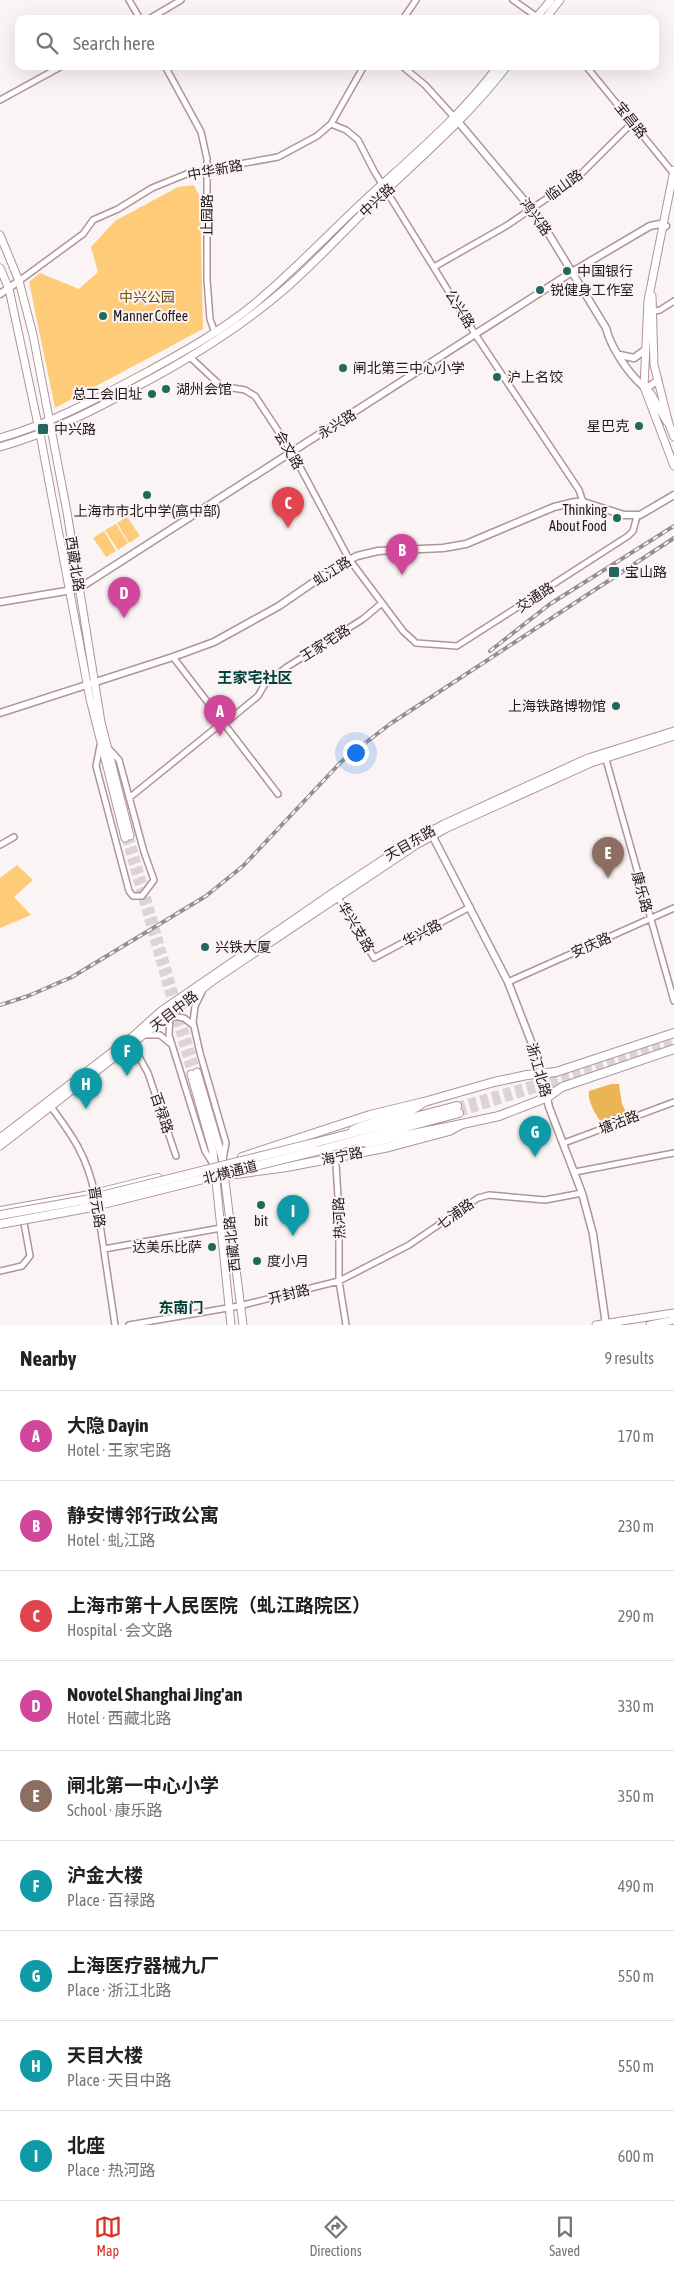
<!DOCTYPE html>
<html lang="en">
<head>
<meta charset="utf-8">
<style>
	:root { --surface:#fff; --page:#f2f2f2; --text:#222; --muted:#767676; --line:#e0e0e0; --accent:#d93025 }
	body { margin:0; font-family:"Asap Condensed","Noto Sans SC",sans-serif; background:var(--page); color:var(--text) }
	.you { position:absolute; left:355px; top:752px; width:18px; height:18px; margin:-12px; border:4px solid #fff; border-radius:50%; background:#1a73e8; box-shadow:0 0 0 8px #1a73e833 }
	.badge { display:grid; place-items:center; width:32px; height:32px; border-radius:50%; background:var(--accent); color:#fff; font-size:16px; font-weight:700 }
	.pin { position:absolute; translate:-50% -41px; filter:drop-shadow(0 1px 2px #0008) }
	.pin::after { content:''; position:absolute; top:26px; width:18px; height:15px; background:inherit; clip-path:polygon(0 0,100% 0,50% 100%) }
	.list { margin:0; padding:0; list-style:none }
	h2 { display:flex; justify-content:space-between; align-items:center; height:65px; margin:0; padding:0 20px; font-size:21px }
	h2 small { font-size:16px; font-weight:400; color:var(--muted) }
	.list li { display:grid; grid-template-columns:32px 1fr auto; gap:15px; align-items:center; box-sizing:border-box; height:90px; padding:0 20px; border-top:1px solid var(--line) }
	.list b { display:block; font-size:19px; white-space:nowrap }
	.list p { margin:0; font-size:16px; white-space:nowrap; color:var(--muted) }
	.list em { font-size:16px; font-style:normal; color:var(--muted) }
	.icon { flex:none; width:28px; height:28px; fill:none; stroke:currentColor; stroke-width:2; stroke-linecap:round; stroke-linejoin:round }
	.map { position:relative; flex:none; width:674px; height:1325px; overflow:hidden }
	.search { position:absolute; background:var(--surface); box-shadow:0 5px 20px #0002; left:15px; right:15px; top:15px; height:55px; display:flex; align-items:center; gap:12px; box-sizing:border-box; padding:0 18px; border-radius:10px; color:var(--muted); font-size:19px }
	.sheet { height:875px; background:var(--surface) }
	nav { display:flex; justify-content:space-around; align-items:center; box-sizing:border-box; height:70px; border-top:1px solid var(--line); background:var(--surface); font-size:14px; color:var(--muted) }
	nav a { display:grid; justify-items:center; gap:2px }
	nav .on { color:var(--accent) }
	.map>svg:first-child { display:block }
	.green { fill:#fecc79 }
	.forest { fill:#ebb557 }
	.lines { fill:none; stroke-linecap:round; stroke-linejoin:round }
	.secondary-tunnel { stroke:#dbd3d4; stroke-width:7; stroke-dasharray:7 3.5; stroke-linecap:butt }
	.trunk-tunnel { stroke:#dbd3d4; stroke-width:8; stroke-dasharray:8 4; stroke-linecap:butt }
	.minor-casing { stroke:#b09497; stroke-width:8 }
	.tertiary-casing { stroke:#b09497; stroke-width:9 }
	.secondary-casing { stroke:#b09497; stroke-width:9 }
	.primary-casing { stroke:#b09497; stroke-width:10 }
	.trunk-casing { stroke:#b09497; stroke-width:10 }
	.minor { stroke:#fff; stroke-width:5 }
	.tertiary { stroke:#fff; stroke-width:6 }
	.secondary { stroke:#fff; stroke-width:7 }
	.primary { stroke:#fff; stroke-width:8 }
	.trunk { stroke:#fff; stroke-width:8 }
	.rail-casing { stroke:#968d8e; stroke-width:4 }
	.rail { stroke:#fbf4f5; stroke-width:2; stroke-dasharray:5.5; stroke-linecap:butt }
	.trunk-bridge-casing { stroke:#b09497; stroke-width:10; stroke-linecap:butt }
	.trunk-bridge { stroke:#fff; stroke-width:8 }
	.poi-dot { fill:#21695e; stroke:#fbf4f5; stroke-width:2 }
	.labels { text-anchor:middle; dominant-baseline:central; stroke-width:4; stroke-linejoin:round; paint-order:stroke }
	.street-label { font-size:14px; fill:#24191a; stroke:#fbf4f5 }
	.poi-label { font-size:14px; fill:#24191a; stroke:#fbf4f5; text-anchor:start }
	.park-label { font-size:14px; fill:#735000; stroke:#fbf4f5 }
	.neighbourhood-label { font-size:15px; font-weight:bold; fill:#004038; stroke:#fbf4f5 }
</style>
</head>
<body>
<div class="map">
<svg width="674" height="1325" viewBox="0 0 674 1325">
	<rect width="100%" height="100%" fill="#fbf4f5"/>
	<path class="green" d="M194 185 200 198 203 329 55 408 29 282 40 273 79 289 98 272 91 247 115 221 178 187Z
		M127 517 140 536 129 543 117 523Z
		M116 524 128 543 118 550 105 530Z
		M104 531 116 551 106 557 93 538Z
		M17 865 33 880 14 897 31 915 0 928V878Z"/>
	<path class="forest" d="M611 1084H619L622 1104 627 1114 602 1123C596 1116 587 1100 589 1091Z"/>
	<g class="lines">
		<path class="secondary-tunnel" d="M130 836 197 1072
			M125 838 191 1074"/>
		<path class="trunk-tunnel" d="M457 1106 563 1076 674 1038
			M459 1113 674 1045"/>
		<g class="minor-casing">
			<path id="minor" d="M129 0 140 19
				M513 0 540 19
				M149 19 181 0
				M403 19 416 0
				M165 66 201 132 207 159V280L210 319 215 333
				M402 66 425 85 454 117
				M586 66 674 174
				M0 100 62 66
				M331 124 346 130 358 140 374 171 475 334 579 490 583 502
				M434 267 506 226 577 178 633 122
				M19 281 83 234 93 220 118 209 152 188 189 173 278 157 317 136 331 124 364 66
				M650 312 660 310 674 301
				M191 358 221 386 245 390 255 396 292 452 349 559 403 631 416 643 457 646 628 536 633 531 637 516
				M173 657 278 794
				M224 724 258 696 265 684 287 667 363 619 382 603
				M100 746 96 766 129 891 133 896H142L154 880 144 852 119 760 108 748
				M605 756 674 1001
				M129 798 223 722
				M0 845 14 837
				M337 896 374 958 470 907
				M508 982 674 908
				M202 992 195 1006 193 1022 200 1053 226 1143 223 1159
				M170 1014 169 1035 205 1151 213 1164
				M167 1015 184 1018 193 1025
				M144 1035H160L171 1044
				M132 1044 148 1073 176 1156
				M49 1104C72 1135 88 1157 95 1196
				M564 1143 674 1102
				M332 1158 336 1164 339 1214V1281L346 1325
				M575 1172 674 1153
				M97 1204 115 1325
				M104 1249 221 1228
				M0 1271 22 1266 30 1256 24 1223
				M129 1325 239 1306 339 1281 409 1245 478 1198 489 1195 545 1200 582 1193"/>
		</g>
		<g class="tertiary-casing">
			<path id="tertiary" d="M455 118 539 218 606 328C611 348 628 373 644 387L650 386 658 380
				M0 294 19 281
				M620 355 634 358 645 350
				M0 602 78 589 572 272 650 226 660 224 666 226
				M0 713 173 657 214 642 279 606 337 566 357 556 378 551 443 548 466 544 554 507 575 502H583L624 515H640L674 495
				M431 833 508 982 539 1062 549 1107 582 1193 593 1234 606 1325"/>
		</g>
		<g class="secondary-casing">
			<path id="secondary" d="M535 19 551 0
				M545 19 560 0
				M674 170 648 301 644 387 674 466
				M0 235 19 281 33 335 67 512 101 722 130 836
				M0 268 9 289 40 434 90 699 125 838
				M652 296 654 365 669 424 674 437
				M644 387 651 394 667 422
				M0 438C52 423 98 398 145 373 183 352 220 332 254 304 294 271 329 233 367 198 413 156 461 116 498 66
				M0 447C49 433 93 411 138 386 191 358 240 328 286 288 317 261 345 230 375 201 421 157 468 117 507 66
				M197 1072 222 1157 243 1325
				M191 1074 213 1152 231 1325
				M0 1138 133 1036 161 1011 334 892 413 840 444 824 588 758 674 731
				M0 1146 214 980 416 845 447 828 591 763 674 736
				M596 1325 674 1313
				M650 1325 674 1320"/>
		</g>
		<g class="primary-casing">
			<path id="primary" d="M242 1157 370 1115 424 1102 494 1082 527 1075 556 1072 674 1033
				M236 1174 287 1167 389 1147 449 1131 462 1124 499 1116 548 1097 562 1087 674 1049
				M0 1211 90 1195 158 1178"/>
		</g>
		<g class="trunk-casing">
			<path id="trunk" d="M353 1130C376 1118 404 1119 424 1102
				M358 1141 368 1143 462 1124
				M314 1143 457 1106
				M316 1151 459 1113"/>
		</g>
		<use href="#minor" class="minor"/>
		<use href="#tertiary" class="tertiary"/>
		<use href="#secondary" class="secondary"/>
		<use href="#primary" class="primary"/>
		<use href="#trunk" class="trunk"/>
		<g class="rail-casing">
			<path id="rail" d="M490 651 550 604 674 526
				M0 1005 28 996 72 977 206 896 243 866 342 761 390 724 674 538"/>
		</g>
		<use href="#rail" class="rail"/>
		<g class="trunk-bridge-casing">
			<path id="trunk-bridge" d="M0 1215 85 1200 314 1143
				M0 1224 87 1208 316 1151"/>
		</g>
		<use href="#trunk-bridge" class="trunk-bridge"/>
	</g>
	<g class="poi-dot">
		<circle cx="567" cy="271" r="5"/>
		<circle cx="540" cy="290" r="5"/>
		<circle cx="103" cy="316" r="5"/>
		<circle cx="343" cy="368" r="5"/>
		<circle cx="497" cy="377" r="5"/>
		<circle cx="166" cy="389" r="5"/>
		<circle cx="152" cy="394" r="5"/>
		<circle cx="639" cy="426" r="5"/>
		<rect x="37" y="423" width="12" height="12" rx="2.5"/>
		<circle cx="147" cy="495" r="5"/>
		<circle cx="617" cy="518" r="5"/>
		<rect x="608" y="566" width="12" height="12" rx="2.5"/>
		<circle cx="616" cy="706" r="5"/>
		<circle cx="205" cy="947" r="5"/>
		<circle cx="261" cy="1205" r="5"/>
		<circle cx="212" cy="1247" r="5"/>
		<circle cx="257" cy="1261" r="5"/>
	</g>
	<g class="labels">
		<g class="street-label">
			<text transform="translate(631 120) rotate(51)">宝昌路</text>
			<text transform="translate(215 170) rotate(-11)">中华新路</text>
			<text transform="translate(564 185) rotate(-36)">临山路</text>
			<text transform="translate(377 200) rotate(-43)">中兴路</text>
			<text transform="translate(207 215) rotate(-90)">止园路</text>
			<text transform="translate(536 217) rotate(54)">鸿兴路</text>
			<text transform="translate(460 309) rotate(58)">公兴路</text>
			<text transform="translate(337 424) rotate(-32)">永兴路</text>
			<text transform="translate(289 450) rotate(59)">会文路</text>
			<text transform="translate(75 564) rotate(81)">西藏北路</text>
			<text transform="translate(332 571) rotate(-32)">虬江路</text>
			<text transform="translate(535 597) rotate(-33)">交通路</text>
			<text transform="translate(325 643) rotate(-32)">王家宅路</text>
			<text transform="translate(410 843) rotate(-30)">天目东路</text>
			<text transform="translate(642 892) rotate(75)">康乐路</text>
			<text transform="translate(356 927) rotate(59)">华兴支路</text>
			<text transform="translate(422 933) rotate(-28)">华兴路</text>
			<text transform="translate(591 945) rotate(-24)">安庆路</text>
			<text transform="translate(174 1011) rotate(-38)">天目中路</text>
			<text transform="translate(539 1070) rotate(74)">浙江北路</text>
			<text transform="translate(162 1113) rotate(71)">百禄路</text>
			<text transform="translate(619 1122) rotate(-21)">塘沽路</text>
			<text transform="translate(342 1156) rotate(-11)">海宁路</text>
			<text transform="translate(230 1172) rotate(-14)">北横通道</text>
			<text transform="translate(97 1207) rotate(81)">晋元路</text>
			<text transform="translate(455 1214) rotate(-35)">七浦路</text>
			<text transform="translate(339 1218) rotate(-92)">热河路</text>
			<text transform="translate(232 1244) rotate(-96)">西藏北路</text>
			<text transform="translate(289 1294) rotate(-14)">开封路</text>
		</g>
		<g class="poi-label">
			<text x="577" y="271">中国银行</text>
			<text x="550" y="290">锐健身工作室</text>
			<text x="113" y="316">Manner Coffee</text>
			<text x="353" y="368">闸北第三中心小学</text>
			<text x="507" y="377">沪上名饺</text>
			<text x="176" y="389">湖州会馆</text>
			<text x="142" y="394" text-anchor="end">总工会旧址</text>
			<text x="629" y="426" text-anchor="end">星巴克</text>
			<text x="54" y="429">中兴路</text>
			<text x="607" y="510" text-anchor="end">Thinking<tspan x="607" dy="16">About Food</tspan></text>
			<text x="147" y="511" text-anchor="middle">上海市市北中学(高中部)</text>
			<text x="625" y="572">宝山路</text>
			<text x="606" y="706" text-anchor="end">上海铁路博物馆</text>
			<text x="215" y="947">兴铁大厦</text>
			<text x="261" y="1221" text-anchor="middle">bit</text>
			<text x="202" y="1247" text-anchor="end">达美乐比萨</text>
			<text x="267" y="1261">度小月</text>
		</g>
		<g class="park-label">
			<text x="147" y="297">中兴公园</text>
		</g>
		<g class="neighbourhood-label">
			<text x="255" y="677">王家宅社区</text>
			<text x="181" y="1307">东南门</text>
		</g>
	</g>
</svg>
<div class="you"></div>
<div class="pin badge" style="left:220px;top:736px;background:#d1479c">A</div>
<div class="pin badge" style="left:402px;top:575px;background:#d1479c">B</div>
<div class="pin badge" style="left:288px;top:528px;background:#e0444e">C</div>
<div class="pin badge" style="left:124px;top:618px;background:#d1479c">D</div>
<div class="pin badge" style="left:608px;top:878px;background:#8d6e63">E</div>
<div class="pin badge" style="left:127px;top:1076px;background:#0f9aa8">F</div>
<div class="pin badge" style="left:535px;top:1157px;background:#0f9aa8">G</div>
<div class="pin badge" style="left:86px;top:1109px;background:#0f9aa8">H</div>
<div class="pin badge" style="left:293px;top:1236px;background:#0f9aa8">I</div>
<div class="search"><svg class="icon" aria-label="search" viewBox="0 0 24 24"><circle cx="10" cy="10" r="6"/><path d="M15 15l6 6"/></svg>Search here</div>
</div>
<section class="sheet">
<h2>Nearby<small>9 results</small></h2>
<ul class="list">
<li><span class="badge" style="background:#d1479c">A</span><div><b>大隐 Dayin</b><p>Hotel · 王家宅路</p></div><em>170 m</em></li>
<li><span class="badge" style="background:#d1479c">B</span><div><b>静安博邻行政公寓</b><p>Hotel · 虬江路</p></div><em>230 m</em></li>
<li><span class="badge" style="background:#e0444e">C</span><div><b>上海市第十人民医院（虬江路院区）</b><p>Hospital · 会文路</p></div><em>290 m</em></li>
<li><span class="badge" style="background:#d1479c">D</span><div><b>Novotel Shanghai Jing'an</b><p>Hotel · 西藏北路</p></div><em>330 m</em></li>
<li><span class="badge" style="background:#8d6e63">E</span><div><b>闸北第一中心小学</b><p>School · 康乐路</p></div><em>350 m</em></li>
<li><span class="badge" style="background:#0f9aa8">F</span><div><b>沪金大楼</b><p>Place · 百禄路</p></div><em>490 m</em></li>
<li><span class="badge" style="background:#0f9aa8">G</span><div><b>上海医疗器械九厂</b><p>Place · 浙江北路</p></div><em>550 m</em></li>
<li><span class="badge" style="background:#0f9aa8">H</span><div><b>天目大楼</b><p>Place · 天目中路</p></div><em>550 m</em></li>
<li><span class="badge" style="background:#0f9aa8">I</span><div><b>北座</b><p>Place · 热河路</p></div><em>600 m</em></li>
</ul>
</section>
<nav>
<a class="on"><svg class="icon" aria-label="map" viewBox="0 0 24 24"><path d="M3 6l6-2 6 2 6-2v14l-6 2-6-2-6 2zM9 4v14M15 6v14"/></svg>Map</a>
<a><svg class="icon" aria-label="directions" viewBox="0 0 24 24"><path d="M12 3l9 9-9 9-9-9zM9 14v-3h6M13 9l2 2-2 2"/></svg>Directions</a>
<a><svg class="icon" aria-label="saved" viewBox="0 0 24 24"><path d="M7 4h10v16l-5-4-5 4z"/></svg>Saved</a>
</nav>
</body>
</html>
